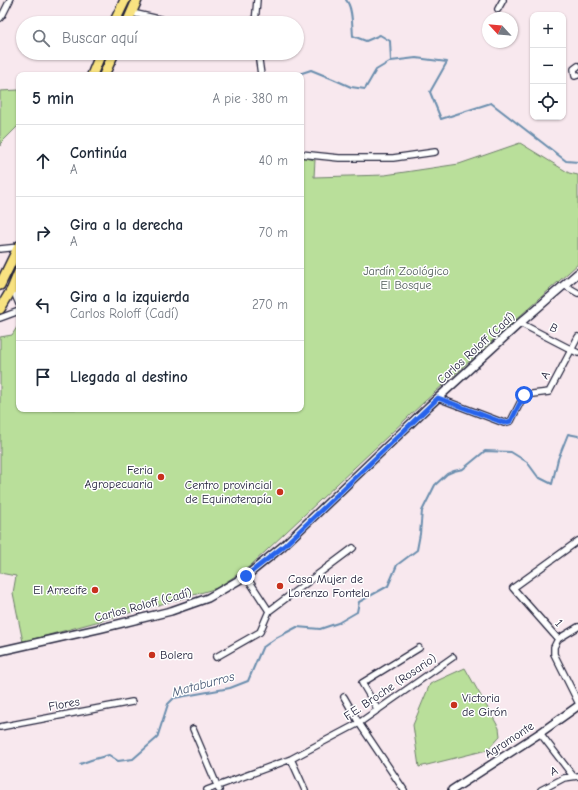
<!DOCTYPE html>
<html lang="es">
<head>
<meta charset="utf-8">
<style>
	:root { --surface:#fff; --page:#f2f2f3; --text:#1f2937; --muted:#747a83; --line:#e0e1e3 }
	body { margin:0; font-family:"Comic Neue",sans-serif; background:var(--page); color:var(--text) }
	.controls { position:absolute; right:12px; top:12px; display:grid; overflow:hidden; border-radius:8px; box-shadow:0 1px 3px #0004 }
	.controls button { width:36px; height:36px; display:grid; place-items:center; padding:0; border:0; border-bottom:1px solid var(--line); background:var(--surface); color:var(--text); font:20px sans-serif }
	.compass { position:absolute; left:482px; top:12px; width:36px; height:36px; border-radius:50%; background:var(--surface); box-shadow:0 1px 3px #0004; rotate:296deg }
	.stop { position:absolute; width:12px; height:12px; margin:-9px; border:3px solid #2563eb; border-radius:50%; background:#fff }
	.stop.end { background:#2563eb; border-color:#fff; box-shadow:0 1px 4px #0008 }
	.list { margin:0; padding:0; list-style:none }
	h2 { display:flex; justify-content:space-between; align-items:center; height:52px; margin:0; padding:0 16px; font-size:17px }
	h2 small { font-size:13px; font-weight:400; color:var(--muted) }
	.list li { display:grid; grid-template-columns:26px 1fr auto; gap:12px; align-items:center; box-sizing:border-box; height:72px; padding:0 16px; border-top:1px solid var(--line) }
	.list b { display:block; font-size:15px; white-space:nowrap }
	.list p { margin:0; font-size:13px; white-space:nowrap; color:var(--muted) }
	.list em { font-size:13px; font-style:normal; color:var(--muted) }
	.icon { flex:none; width:22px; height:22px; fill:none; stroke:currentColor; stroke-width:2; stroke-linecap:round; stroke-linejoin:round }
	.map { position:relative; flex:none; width:578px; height:790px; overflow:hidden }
	.search { position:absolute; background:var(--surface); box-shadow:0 1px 3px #0004; left:16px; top:16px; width:288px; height:44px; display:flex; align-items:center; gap:10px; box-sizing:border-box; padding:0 14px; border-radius:22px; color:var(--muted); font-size:15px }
	.panel { position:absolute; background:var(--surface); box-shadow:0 1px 3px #0004; left:16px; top:72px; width:288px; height:340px; border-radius:8px }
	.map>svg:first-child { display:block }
	.green { fill:#b9df9a; stroke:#6e806a }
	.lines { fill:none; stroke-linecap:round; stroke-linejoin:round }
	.stream { stroke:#6b8eae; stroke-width:2 }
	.minor-casing { stroke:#22223b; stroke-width:8 }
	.tertiary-casing { stroke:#22223b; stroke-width:10 }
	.primary-casing { stroke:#22223b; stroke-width:12 }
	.minor { stroke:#fff; stroke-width:5.5 }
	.tertiary { stroke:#fff; stroke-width:7 }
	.primary { stroke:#f8e281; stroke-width:9 }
	.route { stroke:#2563eb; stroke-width:5 }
	.poi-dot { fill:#c8321e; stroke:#fff; stroke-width:1.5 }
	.labels { text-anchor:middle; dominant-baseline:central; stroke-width:3; stroke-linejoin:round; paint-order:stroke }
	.park-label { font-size:12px; fill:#4f5b58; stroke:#fff }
	.street-label { font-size:12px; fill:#22223b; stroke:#fff }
	.poi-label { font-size:12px; fill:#22223b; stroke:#fff; text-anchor:end }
	.water-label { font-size:13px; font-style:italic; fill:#465875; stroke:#fff }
</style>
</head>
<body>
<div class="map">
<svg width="578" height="790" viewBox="0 0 578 790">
	<rect width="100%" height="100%" fill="#f8e8ee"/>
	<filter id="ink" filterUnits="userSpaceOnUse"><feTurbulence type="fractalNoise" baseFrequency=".025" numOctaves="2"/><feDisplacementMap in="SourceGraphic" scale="8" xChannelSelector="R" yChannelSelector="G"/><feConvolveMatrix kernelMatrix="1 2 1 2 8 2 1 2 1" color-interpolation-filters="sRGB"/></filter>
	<g filter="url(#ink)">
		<path class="green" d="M19 90V125L0 144V146V91Z
			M520 143 569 173 578 175V264L424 402 250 566 217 588 180 599 23 642 13 593 16 576 0 573V337L12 335 19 324V409H301V157L315 160 314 177 385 175 459 164Z
			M465 668 499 728 500 736 487 750 419 767 413 725 430 684Z"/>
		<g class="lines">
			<path class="stream" d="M346 0C353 7 352 27 353 36L366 41 380 35 390 41 391 61 416 58 447 62 430 92 441 119 491 103 566 161 578 162
				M296 75 311 70 333 79 351 87 365 89 376 70 391 61
				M80 764 91 760 109 755 118 761 133 759 157 738 168 704 174 698 230 688 248 681 262 648 276 638 297 627 320 629 338 623 357 612 359 602 388 586 397 565 417 550 420 534 422 511 435 485 447 474 454 471 463 469 485 451 511 452 527 462 538 477 552 484 558 459 568 434 578 436"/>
			<g class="minor-casing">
				<path id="minor" d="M498 9 503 0
					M132 13 177 23
					M0 18 3 14 10 0
					M255 23 257 0
					M258 53 261 75
					M578 66 574 69 575 76 578 75
					M301 154 339 158H393L435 152
					M0 249 19 247
					M15 285 16 297 19 304
					M564 285 578 293
					M0 318 19 311
					M520 323 578 353
					M438 398 504 423 511 421 524 395 549 392 578 337
					M269 611 353 548
					M558 639 513 588 578 541
					M558 639 554 647V654L578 702
					M558 639 578 627
					M216 657 260 632 269 611 246 576
					M344 697 359 723 404 790
					M378 710 362 683 419 648
					M0 727 132 702
					M193 729 219 790
					M540 733 573 776
					M291 759 305 790
					M207 790 291 759 359 723 453 657
					M541 790 564 778 578 776"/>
			</g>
			<g class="tertiary-casing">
				<path id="tertiary" d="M0 651 102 628 171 611 208 598 246 576 283 546 429 406 520 323 578 273
					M452 790 540 733 578 706"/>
			</g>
			<g class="primary-casing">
				<path id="primary" d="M114 23 125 0
					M127 23 137 0
					M92 75 101 53
					M104 75 114 53
					M0 285 19 246
					M0 309 12 289 19 272"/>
			</g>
			<use href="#minor" class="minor"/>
			<use href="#tertiary" class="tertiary"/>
			<use href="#primary" class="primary"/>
		</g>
	</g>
	<g class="lines" filter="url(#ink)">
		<path class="route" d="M246 576 284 546 438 398 504 423 511 421 524 395"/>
	</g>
	<g class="poi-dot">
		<circle cx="161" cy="477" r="4"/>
		<circle cx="280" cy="492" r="4"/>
		<circle cx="280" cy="586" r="4"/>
		<circle cx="95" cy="590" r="4"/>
		<circle cx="152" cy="655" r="4"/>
		<circle cx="454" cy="705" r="4"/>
	</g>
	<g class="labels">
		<g class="park-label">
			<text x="406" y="271">Jardín Zoológico<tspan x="406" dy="14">El Bosque</tspan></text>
		</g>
		<g class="street-label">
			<text transform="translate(554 328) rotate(28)">B</text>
			<text transform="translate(476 348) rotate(-42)">Carlos Roloff (Cadí)</text>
			<text transform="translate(545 375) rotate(-62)">A</text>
			<text transform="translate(143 605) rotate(-15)">Carlos Roloff (Cadí)</text>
			<text transform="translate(559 623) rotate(49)">1</text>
			<text transform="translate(390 687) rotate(-34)">F.E. Broche (Rosario)</text>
			<text transform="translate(64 704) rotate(-10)">Flores</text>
			<text transform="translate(509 740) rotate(-33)">Agramonte</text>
			<text transform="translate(554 771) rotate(-23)">A</text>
		</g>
		<g class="poi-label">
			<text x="153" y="470">Feria<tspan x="153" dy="14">Agropecuaria</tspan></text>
			<text x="272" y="485">Centro provincial<tspan x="272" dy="14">de Equinoterapía</tspan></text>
			<text x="288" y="579" text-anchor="start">Casa Mujer de<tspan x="288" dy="14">Lorenzo Fontela</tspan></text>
			<text x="87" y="590">El Arrecife</text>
			<text x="160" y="655" text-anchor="start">Bolera</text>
			<text x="462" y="698" text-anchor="start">Victoria<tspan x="462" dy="14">de Girón</tspan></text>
		</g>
		<g class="water-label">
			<text transform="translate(203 684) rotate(-15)">Mataburros</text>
		</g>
	</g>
</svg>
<div class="controls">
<button>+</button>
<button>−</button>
<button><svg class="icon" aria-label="locate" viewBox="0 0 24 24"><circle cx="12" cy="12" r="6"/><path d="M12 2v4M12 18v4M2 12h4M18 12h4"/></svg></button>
</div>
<svg class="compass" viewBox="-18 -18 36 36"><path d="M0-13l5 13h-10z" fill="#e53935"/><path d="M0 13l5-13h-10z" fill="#747a83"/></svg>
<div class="stop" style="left:524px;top:395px"></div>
<div class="stop end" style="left:246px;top:576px"></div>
<div class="search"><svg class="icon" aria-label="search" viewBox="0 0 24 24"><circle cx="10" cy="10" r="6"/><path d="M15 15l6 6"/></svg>Buscar aquí</div>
<section class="panel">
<h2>5 min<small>A pie · 380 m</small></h2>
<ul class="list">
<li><svg class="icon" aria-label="ahead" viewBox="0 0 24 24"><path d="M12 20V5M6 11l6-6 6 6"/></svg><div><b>Continúa</b><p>A</p></div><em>40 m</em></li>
<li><svg class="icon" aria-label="right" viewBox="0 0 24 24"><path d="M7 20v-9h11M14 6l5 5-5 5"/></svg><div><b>Gira a la derecha</b><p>A</p></div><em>70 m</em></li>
<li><svg class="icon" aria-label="left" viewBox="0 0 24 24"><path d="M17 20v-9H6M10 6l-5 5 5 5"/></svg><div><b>Gira a la izquierda</b><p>Carlos Roloff (Cadí)</p></div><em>270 m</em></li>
<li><svg class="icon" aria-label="arrive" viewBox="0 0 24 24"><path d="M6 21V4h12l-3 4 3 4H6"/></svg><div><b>Llegada al destino</b></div></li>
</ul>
</section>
</div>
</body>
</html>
